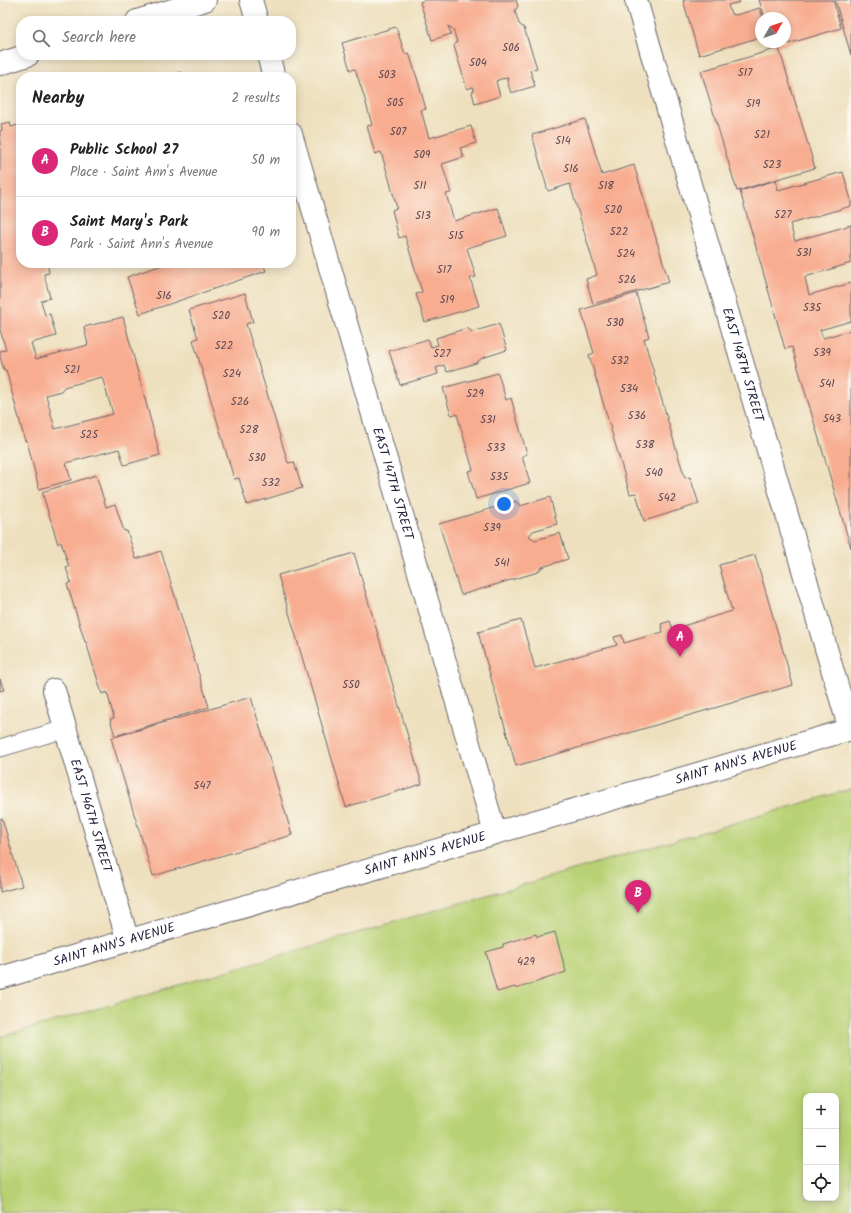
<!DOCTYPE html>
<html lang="en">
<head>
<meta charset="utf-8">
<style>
	:root { --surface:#fff; --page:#f6f6f6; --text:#222; --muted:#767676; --line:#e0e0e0; --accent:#db2777 }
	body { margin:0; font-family:Kalam,sans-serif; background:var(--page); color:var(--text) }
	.controls { position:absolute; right:12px; bottom:12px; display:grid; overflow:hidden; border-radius:8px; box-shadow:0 2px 10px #0003 }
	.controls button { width:36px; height:36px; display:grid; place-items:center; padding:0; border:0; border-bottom:1px solid var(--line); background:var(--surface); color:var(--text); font:20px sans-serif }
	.compass { position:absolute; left:755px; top:12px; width:36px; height:36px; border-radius:50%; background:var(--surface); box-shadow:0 2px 10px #0003; rotate:50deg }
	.you { position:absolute; left:504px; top:504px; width:14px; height:14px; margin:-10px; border:3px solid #fff; border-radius:50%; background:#1a73e8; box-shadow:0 0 0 6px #1a73e833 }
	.badge { display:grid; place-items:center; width:26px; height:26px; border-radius:50%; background:var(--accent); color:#fff; font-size:13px; font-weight:700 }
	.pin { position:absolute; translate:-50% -33px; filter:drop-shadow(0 1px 2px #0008) }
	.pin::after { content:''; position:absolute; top:21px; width:14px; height:12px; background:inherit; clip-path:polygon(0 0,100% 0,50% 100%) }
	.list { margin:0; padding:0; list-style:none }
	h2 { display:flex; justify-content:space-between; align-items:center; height:52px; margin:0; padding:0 16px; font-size:17px }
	h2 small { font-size:13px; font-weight:400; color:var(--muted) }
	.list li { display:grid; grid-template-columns:26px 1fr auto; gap:12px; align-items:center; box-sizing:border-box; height:72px; padding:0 16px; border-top:1px solid var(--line) }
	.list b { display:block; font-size:15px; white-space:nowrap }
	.list p { margin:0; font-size:13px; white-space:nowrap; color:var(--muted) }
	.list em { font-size:13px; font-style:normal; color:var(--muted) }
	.icon { flex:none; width:22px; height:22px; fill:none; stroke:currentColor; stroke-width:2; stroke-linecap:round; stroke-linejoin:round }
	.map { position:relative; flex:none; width:851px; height:1213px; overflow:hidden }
	.search { position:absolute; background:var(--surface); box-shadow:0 2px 10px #0003; left:16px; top:16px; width:280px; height:44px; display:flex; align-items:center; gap:10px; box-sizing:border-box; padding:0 14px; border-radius:16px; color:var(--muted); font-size:15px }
	.panel { position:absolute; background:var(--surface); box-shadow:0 2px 10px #0003; left:16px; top:72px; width:280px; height:196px; border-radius:16px }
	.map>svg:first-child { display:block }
	.green { fill:#b9d175; stroke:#6e7a58; fill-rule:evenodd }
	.building { fill:#f8ad91; fill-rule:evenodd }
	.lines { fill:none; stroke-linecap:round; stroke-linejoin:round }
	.service-casing { stroke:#696469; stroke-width:19 }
	.minor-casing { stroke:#696469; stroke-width:24 }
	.tertiary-casing { stroke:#696469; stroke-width:24 }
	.service { stroke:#fff; stroke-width:17 }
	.minor { stroke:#fff; stroke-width:22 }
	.tertiary { stroke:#fff; stroke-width:22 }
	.labels { text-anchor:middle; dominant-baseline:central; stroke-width:3; stroke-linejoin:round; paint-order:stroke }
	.number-label { font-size:11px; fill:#584550 }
	.street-label { font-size:13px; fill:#22223b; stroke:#fbf7ec }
</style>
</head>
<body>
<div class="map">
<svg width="851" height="1213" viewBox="0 0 851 1213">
	<rect width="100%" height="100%" fill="#fbf7ec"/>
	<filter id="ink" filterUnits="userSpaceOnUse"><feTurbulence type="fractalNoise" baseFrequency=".025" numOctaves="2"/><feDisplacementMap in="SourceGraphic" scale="8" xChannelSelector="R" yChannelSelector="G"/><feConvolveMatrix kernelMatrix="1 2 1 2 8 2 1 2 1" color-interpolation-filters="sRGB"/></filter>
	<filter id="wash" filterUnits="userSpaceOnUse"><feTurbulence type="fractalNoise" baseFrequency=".012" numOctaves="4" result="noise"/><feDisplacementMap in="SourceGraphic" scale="16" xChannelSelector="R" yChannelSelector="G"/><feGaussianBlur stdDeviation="0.9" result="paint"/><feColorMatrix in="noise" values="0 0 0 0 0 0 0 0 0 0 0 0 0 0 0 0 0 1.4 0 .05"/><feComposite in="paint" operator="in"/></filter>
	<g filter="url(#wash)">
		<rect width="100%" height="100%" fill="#eee0be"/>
		<path class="green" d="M851 789V1213H0V1037ZM806 1096H836V1198H806Z"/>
		<g id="blocks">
			<path class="building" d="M425 0H516L518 6 515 11 519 24 524 28 537 68 530 70 535 86 511 93 507 81 508 78 501 79 496 81 500 96 475 104 472 92 474 91 473 87 467 89 454 46 457 42 453 29 448 26 451 34 432 40 420 2Z
				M683 0H739L740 2 728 5 731 14 736 15 760 8 763 18H761V37L699 55Z
				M759 0H833L841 28 774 48 772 42H785V18H765Z
				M835 0H851V55Z
				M396 27 405 54 409 53 418 81 426 109 421 110 429 138 471 126 476 143 460 148 464 157 442 164 451 193 446 194 454 221 498 208 507 236 467 248 476 277 470 278 479 306 425 322 416 294 422 292 405 236 399 238 392 210 397 208 389 179 381 152 375 154 367 126 372 125 364 96 355 69 350 70 342 43Z
				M779 48 815 168 737 191 701 71Z
				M181 72 182 77H163Z
				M585 119 602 175 634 165 669 282 593 304 586 279 597 275 570 184 548 191 532 135Z
				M10 122 11 127 21 124V184H19L21 190V263H47L49 273 44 274 50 298 41 301 45 315 50 314 56 336 31 343 36 359 88 345 84 327 123 317 160 455 124 465 119 449 66 463 71 480 39 489 27 441H25L6 370H4L0 357V351L6 350 0 330V131L2 130 1 124ZM102 377 113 414 55 429 46 395 61 391 64 387Z
				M843 172 851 200V206L790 224 795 241 851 225V263L805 277 809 295 851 283V321L820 330 823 338 851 330V548L792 347 785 349 740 191 776 180 778 190Z
				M168 263H263L266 271 140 314 127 277Z
				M245 293 253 322 246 324 255 353 288 463 294 462 302 488 247 505 239 478 234 479 218 424 193 340 198 338 189 310Z
				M636 293 649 337 644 339 677 452 685 478 690 477 699 504 644 521 636 493 630 494 589 355 594 353 581 310Z
				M499 324 507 350 482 358 476 363 447 372 444 365 436 368 438 374 400 385 389 351 428 339 431 347 438 345 436 338 467 328 472 332Z
				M498 373 506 400 511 398 527 454 522 456 530 483 476 499 468 471 473 470 457 414 451 415 443 388Z
				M96 475 106 507 115 504 124 531H127L136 559 161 551 209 707 115 736 110 719 114 718 107 692 102 694 86 642H85L67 584 71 582 66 568 69 567 61 542 58 544 42 492Z
				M550 497 557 524 533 531 529 536 535 540 560 533 568 559 542 567 538 572 461 595 439 524 516 501 520 506Z
				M354 553 422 784 346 807 278 575Z
				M755 555 793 685 516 766 478 632 521 620 535 668 617 645 614 637 622 635 624 643 663 632 661 624 670 621 673 629 732 611 719 565Z
				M0 679 4 690 0 691Z
				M251 697 292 835 153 876 111 738Z
				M2 818 22 886 0 892V819Z
				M555 932 566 972 516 989 515 987 497 992 486 952 503 947V944L536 934 537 937Z"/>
		</g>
	</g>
	<g filter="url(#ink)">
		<use href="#blocks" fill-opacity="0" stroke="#696469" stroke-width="1"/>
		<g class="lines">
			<g class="service-casing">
				<path id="service" d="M0 748 65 729"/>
			</g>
			<g class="minor-casing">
				<g id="minor">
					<path d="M251 0 257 21"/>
					<path id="s1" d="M636 0 850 730"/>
					<path d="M137 21 205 0"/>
					<path d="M268 55 274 77"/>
					<path d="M0 64 28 55"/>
					<path id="s2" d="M291 134 495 833"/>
					<path id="s3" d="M54 690 128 941"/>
				</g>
			</g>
			<g class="tertiary-casing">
				<g id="tertiary">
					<path id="s4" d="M0 978 851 729"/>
				</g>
			</g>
			<use href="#service" class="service"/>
			<use href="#minor" class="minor"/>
			<use href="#tertiary" class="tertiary"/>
		</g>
	</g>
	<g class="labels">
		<g class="number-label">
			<text x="511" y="48">506</text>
			<text x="478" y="63">504</text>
			<text x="745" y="73">517</text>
			<text x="387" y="75">503</text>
			<text x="395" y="103">505</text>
			<text x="753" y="104">519</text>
			<text x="398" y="132">507</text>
			<text x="762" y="135">521</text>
			<text x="563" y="141">514</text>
			<text x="422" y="155">509</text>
			<text x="772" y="165">523</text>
			<text x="571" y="169">516</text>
			<text x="420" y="186">511</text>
			<text x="606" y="186">518</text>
			<text x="613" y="210">520</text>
			<text x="783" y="215">527</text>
			<text x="423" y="216">513</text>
			<text x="619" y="232">522</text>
			<text x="456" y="236">515</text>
			<text x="804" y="253">531</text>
			<text x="626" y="254">524</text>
			<text x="444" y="270">517</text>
			<text x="627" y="280">526</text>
			<text x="164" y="296">516</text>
			<text x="447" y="300">519</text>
			<text x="812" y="308">535</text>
			<text x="221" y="316">520</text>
			<text x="615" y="323">530</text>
			<text x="224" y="346">522</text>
			<text x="822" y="353">539</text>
			<text x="442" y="354">527</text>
			<text x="620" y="361">532</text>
			<text x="72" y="370">521</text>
			<text x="232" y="374">524</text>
			<text x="827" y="384">541</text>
			<text x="629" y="389">534</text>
			<text x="475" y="394">529</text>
			<text x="240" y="402">526</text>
			<text x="637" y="416">536</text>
			<text x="832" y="419">543</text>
			<text x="488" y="420">531</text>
			<text x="249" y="430">528</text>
			<text x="89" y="435">525</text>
			<text x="645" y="445">538</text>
			<text x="496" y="448">533</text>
			<text x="257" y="458">530</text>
			<text x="654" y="473">540</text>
			<text x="499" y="477">535</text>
			<text x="271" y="483">532</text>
			<text x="667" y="498">542</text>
			<text x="492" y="528">539</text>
			<text x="502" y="563">541</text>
			<text x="351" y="685">550</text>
			<text x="202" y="786">547</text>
			<text x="526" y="962">429</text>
		</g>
		<g class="street-label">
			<text stroke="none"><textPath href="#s1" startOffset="380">EAST 148TH STREET</textPath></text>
			<text stroke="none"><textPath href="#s2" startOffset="364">EAST 147TH STREET</textPath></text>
			<text stroke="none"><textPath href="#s4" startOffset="767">SAINT ANN'S AVENUE</textPath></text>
			<text stroke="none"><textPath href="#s3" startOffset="131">EAST 146TH STREET</textPath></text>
			<text stroke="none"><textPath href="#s4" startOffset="443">SAINT ANN'S AVENUE</textPath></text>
			<text stroke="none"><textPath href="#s4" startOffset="119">SAINT ANN'S AVENUE</textPath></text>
		</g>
	</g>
</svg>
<div class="controls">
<button>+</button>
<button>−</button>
<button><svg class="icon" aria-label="locate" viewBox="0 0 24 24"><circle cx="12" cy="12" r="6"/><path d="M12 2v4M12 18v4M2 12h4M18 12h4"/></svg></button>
</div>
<svg class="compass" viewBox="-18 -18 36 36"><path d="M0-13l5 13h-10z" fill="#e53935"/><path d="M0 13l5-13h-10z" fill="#767676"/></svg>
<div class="you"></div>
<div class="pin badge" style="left:680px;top:657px">A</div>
<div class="pin badge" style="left:638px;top:913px">B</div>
<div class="search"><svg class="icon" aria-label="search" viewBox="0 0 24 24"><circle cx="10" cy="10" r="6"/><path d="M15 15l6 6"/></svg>Search here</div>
<section class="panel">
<h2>Nearby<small>2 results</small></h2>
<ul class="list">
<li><span class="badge">A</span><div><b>Public School 27</b><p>Place · Saint Ann's Avenue</p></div><em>50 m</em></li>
<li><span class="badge">B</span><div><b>Saint Mary's Park</b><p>Park · Saint Ann's Avenue</p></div><em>90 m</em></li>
</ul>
</section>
</div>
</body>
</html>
